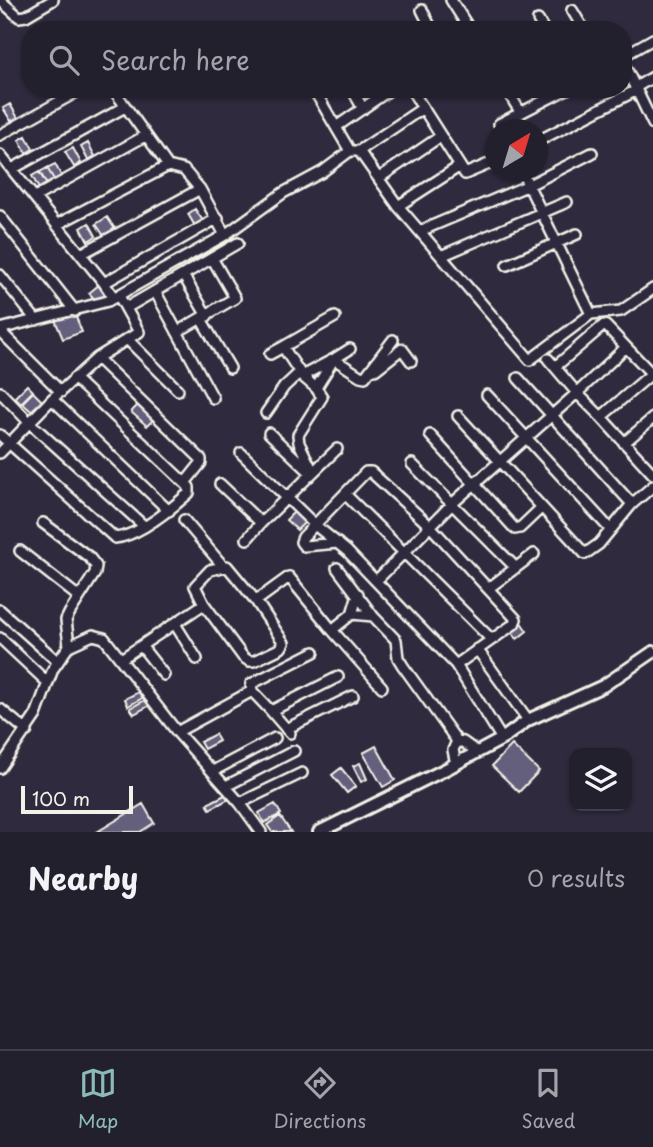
<!DOCTYPE html>
<html lang="en">
<head>
<meta charset="utf-8">
<style>
	:root { --surface:#23202e; --page:#2f2d3a; --text:#f1f3f6; --muted:#a3a3aa; --line:#403e4a; --accent:#8bbbb9 }
	body { margin:0; font-family:"Playpen Sans",sans-serif; background:var(--page); color:var(--text) }
	.controls { position:absolute; right:21px; bottom:21px; display:grid; overflow:hidden; border-radius:14px; box-shadow:0 2px 5px #0004 }
	.controls button { width:63px; height:63px; display:grid; place-items:center; padding:0; border:0; border-bottom:2px solid var(--line); background:var(--surface); color:var(--text); font:35px sans-serif }
	.compass { position:absolute; left:485px; top:119px; width:63px; height:63px; border-radius:50%; background:var(--surface); box-shadow:0 2px 5px #0004; rotate:38deg }
	.scale { position:absolute; left:21px; bottom:18px; width:112px; box-sizing:border-box; padding-left:7px; border:4px solid #f4f1e8; border-top:0; font-size:19px; line-height:24px; white-space:nowrap; color:#f4f1e8; -webkit-text-stroke:5px #2f2a3d; paint-order:stroke }
	.list { margin:0; padding:0; list-style:none }
	h2 { display:flex; justify-content:space-between; align-items:center; height:91px; margin:0; padding:0 28px; font-size:30px }
	h2 small { font-size:23px; font-weight:400; color:var(--muted) }
	.icon { flex:none; width:38px; height:38px; fill:none; stroke:currentColor; stroke-width:2; stroke-linecap:round; stroke-linejoin:round }
	.map { position:relative; flex:none; width:653px; height:832px; overflow:hidden }
	.search { position:absolute; background:var(--surface); box-shadow:0 2px 5px #0004; left:21px; right:21px; top:21px; height:77px; display:flex; align-items:center; gap:18px; box-sizing:border-box; padding:0 24px; border-radius:28px; color:var(--muted); font-size:26px }
	.sheet { height:217px; background:var(--surface) }
	nav { display:flex; justify-content:space-around; align-items:center; box-sizing:border-box; height:98px; border-top:2px solid var(--line); background:var(--surface); font-size:19px; color:var(--muted) }
	nav a { display:grid; justify-items:center; gap:4px }
	nav .on { color:var(--accent) }
	.map>svg:first-child { display:block }
	.building { fill:#645f7d; stroke:#f4f1e8; stroke-width:2 }
	.lines { fill:none; stroke-linecap:round; stroke-linejoin:round }
	.minor-casing { stroke:#f4f1e8; stroke-width:14 }
	.tertiary-casing { stroke:#f4f1e8; stroke-width:16 }
	.minor { stroke:#2f2a3d; stroke-width:9 }
	.tertiary { stroke:#2f2a3d; stroke-width:10 }
</style>
</head>
<body>
<div class="map">
<svg width="653" height="832" viewBox="0 0 653 832">
	<rect width="100%" height="100%" fill="#2f2a3d"/>
	<filter id="ink" filterUnits="userSpaceOnUse"><feTurbulence type="fractalNoise" baseFrequency=".0143" numOctaves="2"/><feDisplacementMap in="SourceGraphic" scale="14" xChannelSelector="R" yChannelSelector="G"/><feConvolveMatrix kernelMatrix="1 2 1 2 8 2 1 2 1" color-interpolation-filters="sRGB"/></filter>
	<g filter="url(#ink)">
		<path class="building" d="M10 104 18 118 11 121 3 108Z
			M26 136 33 149 26 153 19 140Z
			M88 143 95 156 88 160 81 147Z
			M73 148 81 163 74 167 65 152Z
			M55 164 62 177 55 181 47 168Z
			M47 168 55 181 47 185 40 172Z
			M39 172 47 185 39 189 32 176Z
			M195 209 203 221 195 226 188 214Z
			M107 217 115 229 104 236 96 224Z
			M89 223 96 236 88 241 81 228Z
			M100 284 108 293 97 302 89 293Z
			M74 312 82 332 63 339 55 320Z
			M27 385 33 391 21 403 15 397Z
			M33 392 42 401 31 411 22 403Z
			M138 405 153 420 147 426 131 412Z
			M294 512 305 522 297 530 286 520Z
			M520 621 527 631 517 639 509 629Z
			M142 690 146 696 128 706 125 699Z
			M149 698 152 704 134 714 130 708Z
			M215 734 219 741 204 749 200 742Z
			M512 745 539 771 519 792 492 766Z
			M376 746 395 780 383 787 363 753Z
			M360 763 367 779 361 782 353 766Z
			M341 768 356 786 347 793 332 775Z
			M229 793 231 798 210 809 207 804Z
			M143 804 154 823 140 832H97Z
			M275 804 281 814 264 823 259 813Z
			M280 816 291 832H272L267 825Z"/>
		<g class="lines">
			<g class="minor-casing">
				<path id="minor" d="M0 0 19 17 26 16 53 0
					M451 0 470 30
					M422 10 432 30
					M572 10 584 30
					M538 20 544 30
					M623 56 653 39
					M623 62 653 124
					M636 87 653 77
					M352 89 363 109
					M411 89 465 174 496 161
					M506 89 521 113
					M314 90 350 151
					M499 124 567 89
					M336 127 391 89
					M0 135 82 89
					M538 141 637 90
					M359 151 423 108
					M0 155 104 283 114 298
					M12 169 125 107
					M522 172 591 314
					M379 178 441 136
					M35 197 145 136
					M398 206 460 166
					M0 216 75 311
					M58 224 168 166
					M420 231 529 185 592 153
					M225 235 283 193 322 172 350 151H359L398 206 530 360 591 314 621 311 653 289
					M81 254 200 189
					M441 256 567 202
					M507 265 577 234
					M0 275 36 320
					M183 275 207 316
					M104 283 218 218
					M155 291 213 398
					M126 308 238 243
					M201 319 230 368
					M0 329 108 301 225 235 200 189 184 170 168 166 113 89
					M0 331 61 392
					M177 332 235 298 212 258
					M127 339 178 390
					M350 349 334 359 360 376 365 377 393 340
					M270 354 283 347
					M97 358 139 332 119 296
					M555 367 604 325 606 326 650 372V375L601 417 577 393 626 347
					M375 370 402 349 411 361
					M302 376 334 359 316 388
					M518 378 632 504
					M0 392 30 423 144 526
					M487 395 610 529
					M52 399 169 511
					M266 413 284 387 299 373
					M458 416 585 554 599 544 632 504 653 486
					M601 417 653 474
					M269 433 311 473
					M0 435 115 538C139 536 171 509 189 493V487L74 378
					M430 435 515 529 520 528 541 508
					M624 443 653 418
					M0 453 52 399 97 358 201 459V463L185 483
					M241 453 315 525 347 551 456 665 502 739
					M412 464 516 568
					M313 472 299 443 298 435 322 397 316 388 302 376 283 347 335 317
					M220 484 261 523 337 449
					M345 494 491 639
					M184 520 223 566
					M247 539 261 523
					M338 543 304 546 301 542 303 537 366 472H371L431 527 516 619 514 624 456 665
					M20 551 79 597
					M337 568 373 616 396 640 398 658 403 666 457 741
					M376 581 453 503 577 393 548 359
					M489 588 534 554
					M358 594 352 614 373 616
					M256 601 227 566 210 570 195 586 204 604 243 657 249 661H254L281 648 284 643 256 601 289 577 332 630 382 687
					M0 610 58 662
					M175 624 197 659
					M332 630 352 614
					M0 638 47 682
					M69 646 93 635 104 638 177 732 240 803 261 832
					M142 647 164 675
					M477 649 528 720
					M314 652 251 684 252 691 271 711 338 677
					M121 659 204 604
					M0 709 27 731
					M271 711 290 733
					M286 729 353 696
					M177 732 252 691
					M456 764 453 750 457 741 463 742 477 752
					M0 768 36 715 53 669 69 646 66 620 70 612 95 573 96 566 89 557 43 523
					M213 771 275 738
					M226 786 294 751
					M240 803 302 773"/>
			</g>
			<g class="tertiary-casing">
				<path id="tertiary" d="M319 832 448 768 502 739 528 720 603 686 653 652"/>
			</g>
			<use href="#minor" class="minor"/>
			<use href="#tertiary" class="tertiary"/>
		</g>
	</g>
</svg>
<div class="controls">
<button><svg class="icon" aria-label="layers" viewBox="0 0 24 24"><path d="M12 4l9 5-9 5-9-5zM3 14l9 5 9-5"/></svg></button>
</div>
<svg class="compass" viewBox="-18 -18 36 36"><path d="M0-13l5 13h-10z" fill="#e53935"/><path d="M0 13l5-13h-10z" fill="#a3a3aa"/></svg>
<div class="scale">100 m</div>
<div class="search"><svg class="icon" aria-label="search" viewBox="0 0 24 24"><circle cx="10" cy="10" r="6"/><path d="M15 15l6 6"/></svg>Search here</div>
</div>
<section class="sheet">
<h2>Nearby<small>0 results</small></h2>
<ul class="list">
</ul>
</section>
<nav>
<a class="on"><svg class="icon" aria-label="map" viewBox="0 0 24 24"><path d="M3 6l6-2 6 2 6-2v14l-6 2-6-2-6 2zM9 4v14M15 6v14"/></svg>Map</a>
<a><svg class="icon" aria-label="directions" viewBox="0 0 24 24"><path d="M12 3l9 9-9 9-9-9zM9 14v-3h6M13 9l2 2-2 2"/></svg>Directions</a>
<a><svg class="icon" aria-label="saved" viewBox="0 0 24 24"><path d="M7 4h10v16l-5-4-5 4z"/></svg>Saved</a>
</nav>
</body>
</html>
